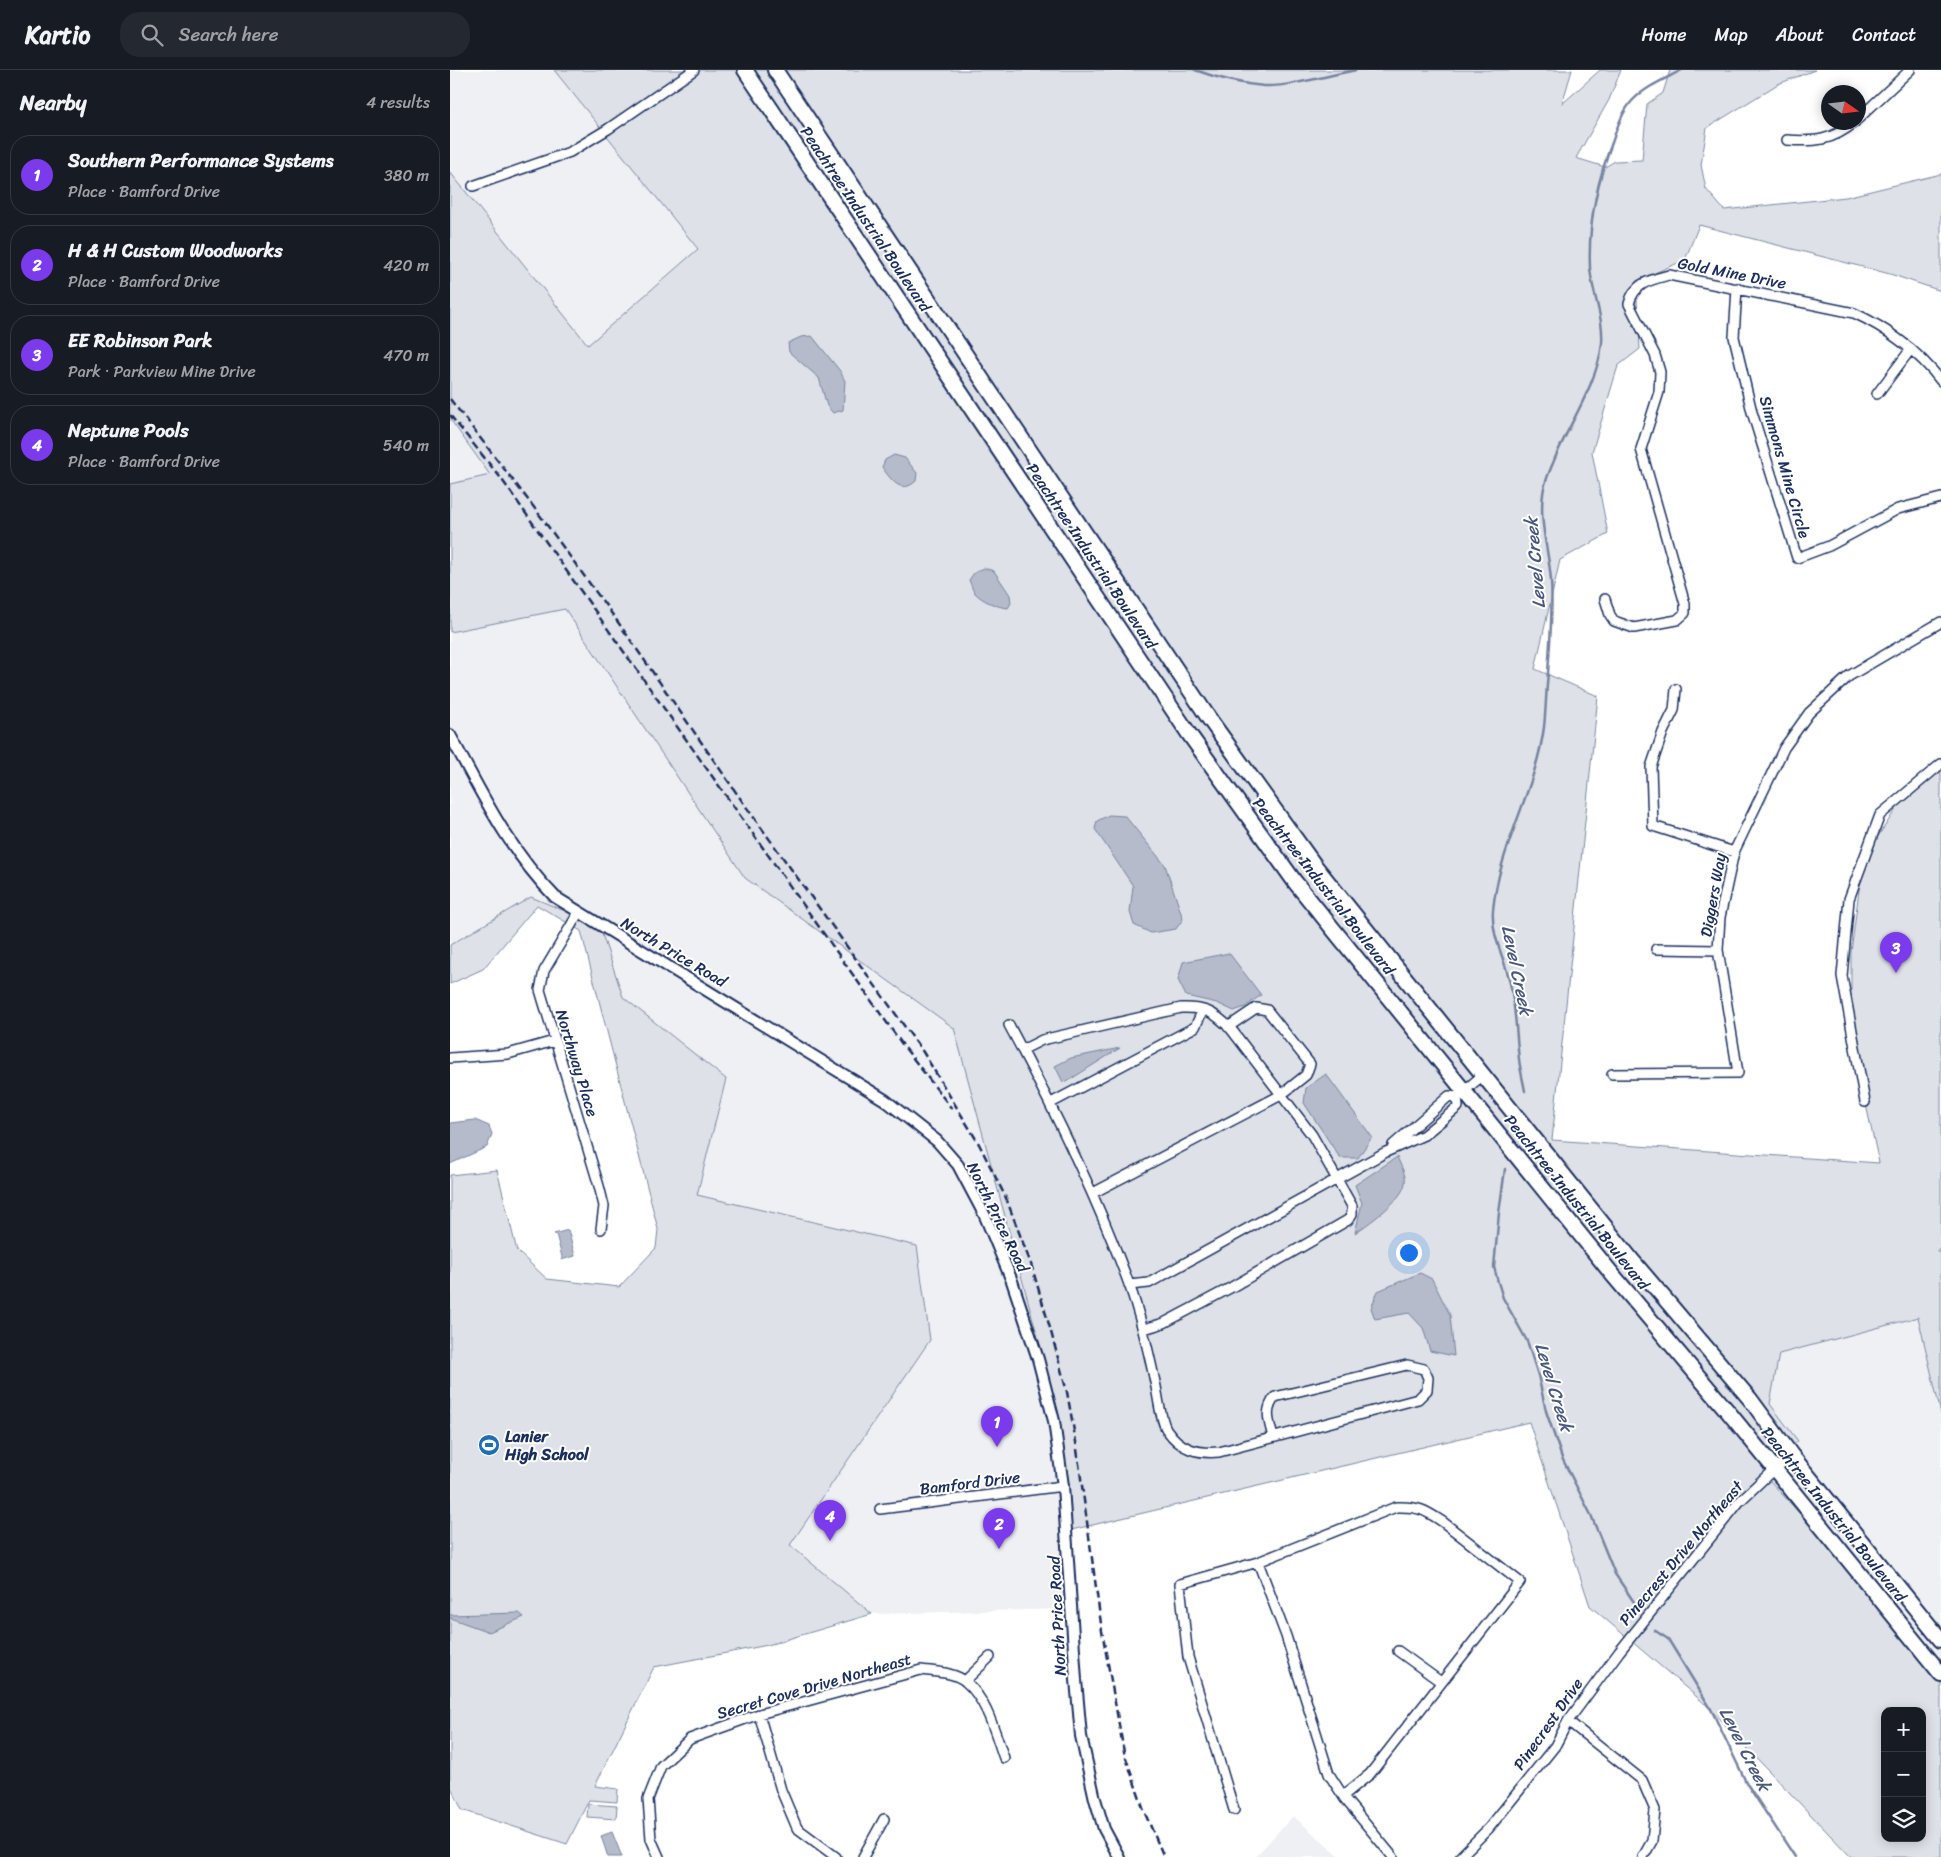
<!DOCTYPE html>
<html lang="en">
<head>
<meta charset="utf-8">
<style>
	:root { --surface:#171b24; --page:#242831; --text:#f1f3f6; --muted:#9ea1a6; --line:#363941; --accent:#7c3aed }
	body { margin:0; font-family:Sriracha,sans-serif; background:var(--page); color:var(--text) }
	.controls { position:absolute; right:15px; bottom:15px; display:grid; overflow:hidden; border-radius:10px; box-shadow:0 2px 12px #0003 }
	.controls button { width:45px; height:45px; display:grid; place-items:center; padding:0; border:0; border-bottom:1px solid var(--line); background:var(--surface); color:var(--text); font:25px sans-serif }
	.compass { position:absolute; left:1371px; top:15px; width:45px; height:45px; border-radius:50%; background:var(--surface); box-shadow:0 2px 12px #0003; rotate:104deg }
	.you { position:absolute; left:958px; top:1182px; width:18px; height:18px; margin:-12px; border:4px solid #fff; border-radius:50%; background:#1a73e8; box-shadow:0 0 0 8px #1a73e833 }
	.badge { display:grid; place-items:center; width:32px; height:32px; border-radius:50%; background:var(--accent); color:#fff; font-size:16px; font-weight:700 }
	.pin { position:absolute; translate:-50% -41px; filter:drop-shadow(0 1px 2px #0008) }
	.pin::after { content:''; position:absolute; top:26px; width:18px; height:15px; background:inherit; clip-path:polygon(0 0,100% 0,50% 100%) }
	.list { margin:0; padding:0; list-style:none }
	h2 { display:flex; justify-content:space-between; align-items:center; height:65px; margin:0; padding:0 20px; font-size:21px }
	h2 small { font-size:16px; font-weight:400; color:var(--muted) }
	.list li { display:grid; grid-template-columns:32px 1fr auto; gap:15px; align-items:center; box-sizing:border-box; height:80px; margin:0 10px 10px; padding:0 10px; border:1px solid var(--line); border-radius:20px }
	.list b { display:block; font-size:19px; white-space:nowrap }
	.list p { margin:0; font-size:16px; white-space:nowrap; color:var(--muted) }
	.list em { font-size:16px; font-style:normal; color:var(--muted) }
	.icon { flex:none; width:28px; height:28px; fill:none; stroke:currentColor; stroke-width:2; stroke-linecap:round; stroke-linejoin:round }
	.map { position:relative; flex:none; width:1491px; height:1787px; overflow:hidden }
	header { display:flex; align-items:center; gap:30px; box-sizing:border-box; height:70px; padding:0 25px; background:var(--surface); border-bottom:1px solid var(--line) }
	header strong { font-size:24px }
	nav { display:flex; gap:28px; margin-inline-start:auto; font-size:18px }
	.search { width:350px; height:45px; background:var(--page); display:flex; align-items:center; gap:12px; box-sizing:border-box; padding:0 18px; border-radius:20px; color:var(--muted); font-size:19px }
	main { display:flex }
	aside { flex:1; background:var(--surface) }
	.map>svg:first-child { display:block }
	.built { fill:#eff0f4 }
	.green { fill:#dee1e7; stroke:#7c88a2; fill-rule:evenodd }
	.water { fill:#b5bbca; stroke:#77839f }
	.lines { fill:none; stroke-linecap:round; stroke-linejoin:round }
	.stream { stroke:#77839f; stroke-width:2.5 }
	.minor-casing { stroke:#1b2f5e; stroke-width:12 }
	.tertiary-casing { stroke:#1b2f5e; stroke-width:14 }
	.trunk-casing { stroke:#1b2f5e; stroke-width:18 }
	.minor { stroke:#fff; stroke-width:9 }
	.tertiary { stroke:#fff; stroke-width:10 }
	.trunk { stroke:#fff; stroke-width:14 }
	.rail { stroke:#1b2f5e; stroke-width:2.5; stroke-dasharray:8 4; stroke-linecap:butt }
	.labels { text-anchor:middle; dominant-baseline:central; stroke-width:4; stroke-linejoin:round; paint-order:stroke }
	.street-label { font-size:16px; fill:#1b2f5e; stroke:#fff }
	.poi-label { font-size:16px; font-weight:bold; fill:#1b2f5e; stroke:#fff; text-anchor:start }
	.water-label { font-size:18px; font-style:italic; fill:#49597e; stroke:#fff }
</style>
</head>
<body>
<header>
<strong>Kartio</strong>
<div class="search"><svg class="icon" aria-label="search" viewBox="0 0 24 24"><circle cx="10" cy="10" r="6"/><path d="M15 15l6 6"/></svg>Search here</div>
<nav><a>Home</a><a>Map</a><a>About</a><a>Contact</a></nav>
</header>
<main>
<aside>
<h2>Nearby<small>4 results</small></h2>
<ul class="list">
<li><span class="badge">1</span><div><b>Southern Performance Systems</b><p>Place · Bamford Drive</p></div><em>380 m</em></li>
<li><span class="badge">2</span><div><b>H &amp; H Custom Woodworks</b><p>Place · Bamford Drive</p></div><em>420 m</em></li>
<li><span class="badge">3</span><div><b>EE Robinson Park</b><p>Park · Parkview Mine Drive</p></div><em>470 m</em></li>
<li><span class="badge">4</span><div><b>Neptune Pools</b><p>Place · Bamford Drive</p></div><em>540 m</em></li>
</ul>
</aside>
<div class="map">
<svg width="1491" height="1787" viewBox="0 0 1491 1787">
	<rect width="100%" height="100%" fill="#fff"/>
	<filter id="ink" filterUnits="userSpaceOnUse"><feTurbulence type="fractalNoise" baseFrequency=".02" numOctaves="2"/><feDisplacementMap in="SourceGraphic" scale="10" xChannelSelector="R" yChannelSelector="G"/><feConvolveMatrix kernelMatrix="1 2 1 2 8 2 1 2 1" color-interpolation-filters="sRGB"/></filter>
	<g filter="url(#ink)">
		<path class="built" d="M0 0H104L248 179 138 276 0 102Z
			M0 349 40 405 0 414Z
			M115 538 295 808 504 958 610 1349 617 1461 616 1539 422 1544 340 1475 480 1270 467 1176 247 1125 276 1009 173 927 149 855 81 827 0 875V562Z
			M1469 1246 1491 1344V1596L1406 1506 1313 1403 1320 1334 1328 1284Z
			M843 1746 891 1787H805Z"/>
		<path class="green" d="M104 0H1122L1112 34 1150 0H1171L1159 30 1126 88 1155 97 1165 91 1192 90 1197 34 1213 23 1220 0H1365L1328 14 1257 58 1251 95 1256 119 1274 140 1396 127 1491 104V221L1440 204 1249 155 1235 190 1186 211 1190 279 1168 296 1142 382 1158 464 1110 490 1085 599 1148 626 1102 1070 1429 1093 1401 968V882L1413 789 1456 724 1491 696V1175L1487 1181 1491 1183V1344L1468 1247 1329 1284 1320 1334 1348 1371 1313 1403 1406 1506 1491 1608V1787H1401L1255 1634 1140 1536 1079 1352 617 1461 610 1349 504 958 295 808 115 539 0 562V414L40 405 0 349V102L138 275 248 179ZM1435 1641H1472V1768H1435Z
			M81 827 149 855 173 927 276 1009 247 1125 467 1176 480 1270 340 1475 422 1544 318 1575 204 1597 145 1716 168 1719 167 1732 139 1730 117 1774 12 1740 0 1715V1105L47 1100 67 1181 97 1209 169 1217 206 1178 208 1159 131 861 87 835 33 899 0 914V875Z
			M138 1734 167 1736 166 1749 137 1747Z"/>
		<path class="water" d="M362 266 390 301 395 311 393 340 383 343 377 336 369 308 339 282 338 273 351 267Z
			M444 385 455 388 467 403 466 411C451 425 441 410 432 397L435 390Z
			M534 498 544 501 560 525 561 533 558 538C547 537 532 531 524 522 522 519 521 514 519 510L524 503Z
			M659 745 675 746 715 795 733 849 726 859 701 863 684 855 680 842 683 816 645 759 647 751Z
			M779 883 811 925 795 937 784 941 767 933 736 926 728 910 733 892Z
			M670 978 621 1009 613 1012 605 996 621 988Z
			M876 1004 922 1067 908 1088H890L854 1033 856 1018Z
			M25 1050 39 1056 42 1064 37 1077 0 1094V1053Z
			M947 1087C950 1094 957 1106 955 1113 953 1130 918 1154 905 1163L912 1133 905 1115Z
			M118 1160 125 1186 111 1190 112 1187 106 1164H104Z
			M970 1203 982 1209 1000 1245 1004 1286 980 1281 973 1258 959 1243 925 1249 921 1238 928 1221Z
			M69 1543 74 1547 39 1562 0 1548V1545Z
			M162 1762 172 1787H158L151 1766Z"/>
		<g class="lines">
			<path class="stream" d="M745 0C767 8 791 14 814 16 841 17 879 5 906 0
				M1075 1021C1073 1010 1070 999 1069 989 1066 964 1066 938 1060 913 1055 888 1041 867 1043 840 1049 776 1086 720 1094 657 1096 639 1096 621 1098 603 1100 572 1103 541 1101 510 1099 482 1089 453 1093 424 1094 413 1099 403 1103 393 1118 355 1148 313 1152 273 1154 247 1142 223 1140 198 1138 154 1147 111 1163 70 1167 57 1172 42 1182 31 1195 17 1215 9 1232 0
				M1055 1099 1049 1143 1044 1197 1048 1212 1053 1228 1077 1271 1088 1305 1096 1341 1112 1388 1141 1445 1165 1504 1184 1532
				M1204 1560 1218 1569 1261 1639 1297 1714 1345 1787"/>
			<g class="minor-casing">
				<path id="minor" d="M1408 49 1460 0
					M1337 70C1365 72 1382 71 1405 52
					M23 116 120 82 158 59 244 0
					M1287 218 1284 267 1302 342 1347 488 1379 476 1448 439 1491 428
					M1427 324 1461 279
					M1155 529 1160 545 1164 551 1184 558 1227 550 1235 543V534L1191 379 1209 322 1210 302 1205 285 1179 234C1184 213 1200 210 1219 205L1404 243C1437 258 1469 282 1491 311
					M1226 619 1224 640 1213 662 1201 697 1203 756 1284 782
					M129 842 94 901 90 920 149 1116 154 1136 151 1159
					M1206 879 1268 880
					M559 955C604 1039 647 1126 680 1217 691 1248 698 1279 705 1312 708 1324 710 1350 717 1360 730 1379 747 1384 769 1382L968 1329 977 1320 978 1308 974 1299 957 1295 825 1327C814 1341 819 1351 823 1367
					M572 980 592 970 731 938C755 937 764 942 781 959L862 1065 902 1136V1144L898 1150 782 1217 714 1253 694 1259
					M0 988 58 984 104 971
					M1162 1004 1288 1003 1268 880 1270 847 1284 782 1334 678 1359 643 1399 606 1491 552
					M1415 1032 1392 906 1399 829 1430 745 1491 694
					M601 1033 745 957 753 940
					M943 1075 999 1026 1007 1027 1034 1004
					M643 1123 831 1025 856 1005 860 994 817 940 806 938 778 957
					M679 1215 699 1213 936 1082 974 1065 1008 1037 1007 1027
					M430 1439 613 1416
					M808 1492 836 1566 879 1704 895 1729 943 1787
					M948 1581 991 1612
					M515 1611 540 1587
					M309 1644 331 1720 347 1758 386 1787
					M1118 1651 1192 1710 1205 1740 1202 1771 1193 1787
					M784 1740 738 1587 730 1514 808 1492 946 1437C968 1436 975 1440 993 1452L1070 1512 920 1704 893 1726
					M209 1787 201 1769 198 1729 211 1696 240 1669 309 1644 471 1600C485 1602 505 1602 516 1612 537 1630 545 1663 554 1688
					M413 1787 434 1749
					M1010 1787 1039 1758 1105 1676 1118 1651 1169 1582 1289 1432 1324 1399 1342 1386"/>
			</g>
			<g class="tertiary-casing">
				<path id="tertiary" d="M0 665C32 724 58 779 105 827L435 1030 487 1071 508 1095 535 1146 562 1211 588 1289 604 1351 613 1416 626 1610 631 1666 645 1729 654 1759 669 1787"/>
			</g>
			<g class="trunk-casing">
				<path id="trunk" d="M295 0 739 664 845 812 1162 1204 1280 1344 1491 1604
					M325 0 760 650 865 796 1181 1189 1300 1329 1342 1386 1491 1570"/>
			</g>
			<use href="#minor" class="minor"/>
			<use href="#tertiary" class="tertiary"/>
			<use href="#trunk" class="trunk"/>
			<path class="rail" d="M0 329 86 440 170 555 292 731 473 982 529 1074 556 1128 581 1194 600 1258 617 1322 626 1372 652 1561 674 1682 694 1741 714 1787
				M0 345 50 407 452 974 502 1039"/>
		</g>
	</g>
	<defs>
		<g id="stadium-disc" transform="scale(1.125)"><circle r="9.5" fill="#1f6fb2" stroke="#fff"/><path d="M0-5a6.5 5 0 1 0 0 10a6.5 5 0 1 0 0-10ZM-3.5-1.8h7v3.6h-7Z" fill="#fff"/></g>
	</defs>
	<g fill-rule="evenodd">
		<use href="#stadium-disc" x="39" y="1375"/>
	</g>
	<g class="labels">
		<g class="street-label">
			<text transform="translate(416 149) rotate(56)">Peachtree Industrial Boulevard</text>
			<text transform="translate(1282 203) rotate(11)">Gold Mine Drive</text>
			<text transform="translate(1335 397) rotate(74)">Simmons Mine Circle</text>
			<text transform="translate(642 486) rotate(56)">Peachtree Industrial Boulevard</text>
			<text transform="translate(874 816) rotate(52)">Peachtree Industrial Boulevard</text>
			<text transform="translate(1263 825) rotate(-80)">Diggers Way</text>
			<text transform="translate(224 882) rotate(31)">North Price Road</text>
			<text transform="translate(127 993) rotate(73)">Northway Place</text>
			<text transform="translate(1127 1132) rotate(51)">Peachtree Industrial Boulevard</text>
			<text transform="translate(548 1147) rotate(64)">North Price Road</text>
			<text transform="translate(520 1413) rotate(-7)">Bamford Drive</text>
			<text transform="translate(1384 1444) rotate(51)">Peachtree Industrial Boulevard</text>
			<text transform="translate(1231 1483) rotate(-50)">Pinecrest Drive Northeast</text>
			<text transform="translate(607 1546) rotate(-93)">North Price Road</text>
			<text transform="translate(364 1616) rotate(-16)">Secret Cove Drive Northeast</text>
			<text transform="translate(1098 1654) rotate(-55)">Pinecrest Drive</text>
		</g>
		<g class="poi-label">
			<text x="55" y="1366">Lanier<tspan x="55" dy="18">High School</tspan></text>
		</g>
		<g class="water-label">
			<text transform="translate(1085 493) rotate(-95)">Level Creek</text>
			<text transform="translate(1067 900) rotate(78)">Level Creek</text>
			<text transform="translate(1104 1317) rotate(73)">Level Creek</text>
			<text transform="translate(1295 1679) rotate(63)">Level Creek</text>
		</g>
	</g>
</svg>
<div class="controls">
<button>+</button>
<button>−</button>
<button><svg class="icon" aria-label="layers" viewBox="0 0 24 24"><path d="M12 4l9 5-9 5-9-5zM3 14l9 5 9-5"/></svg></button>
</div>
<svg class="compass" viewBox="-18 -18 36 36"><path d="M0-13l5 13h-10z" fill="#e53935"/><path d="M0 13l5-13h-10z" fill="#9ea1a6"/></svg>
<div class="you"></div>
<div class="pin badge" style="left:547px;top:1377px">1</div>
<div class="pin badge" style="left:549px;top:1479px">2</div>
<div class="pin badge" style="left:1446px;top:903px">3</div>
<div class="pin badge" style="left:380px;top:1471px">4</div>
</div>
</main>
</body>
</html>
